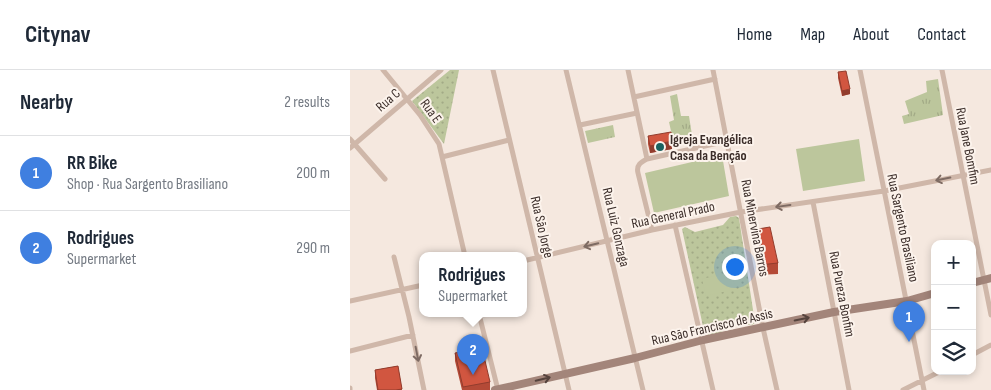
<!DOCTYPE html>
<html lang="en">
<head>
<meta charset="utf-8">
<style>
	:root { --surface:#fff; --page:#f6f6f7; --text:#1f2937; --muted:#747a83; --line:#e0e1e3; --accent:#111827 }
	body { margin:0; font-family:"Sofia Sans Condensed",sans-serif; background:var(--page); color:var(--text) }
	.controls { position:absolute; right:15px; bottom:15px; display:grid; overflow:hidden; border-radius:10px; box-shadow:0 2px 8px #0003 }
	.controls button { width:45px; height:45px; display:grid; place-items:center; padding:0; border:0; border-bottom:1px solid var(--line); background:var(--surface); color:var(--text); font:25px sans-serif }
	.you { position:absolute; left:384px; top:196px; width:18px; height:18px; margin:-12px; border:4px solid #fff; border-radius:50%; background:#1a73e8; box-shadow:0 0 0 8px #1a73e833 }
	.badge { display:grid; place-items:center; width:32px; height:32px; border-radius:50%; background:var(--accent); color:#fff; font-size:16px; font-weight:700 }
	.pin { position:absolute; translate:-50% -41px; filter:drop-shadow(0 1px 2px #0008) }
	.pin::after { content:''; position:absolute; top:26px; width:18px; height:15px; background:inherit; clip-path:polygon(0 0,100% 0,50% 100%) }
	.popup { position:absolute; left:69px; top:182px; width:108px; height:65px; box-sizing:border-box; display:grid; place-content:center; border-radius:10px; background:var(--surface); filter:drop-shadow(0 1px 4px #0005); font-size:16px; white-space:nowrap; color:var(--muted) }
	.popup b { font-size:19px; color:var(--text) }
	.popup::after { content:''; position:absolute; left:50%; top:100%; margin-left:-10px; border:10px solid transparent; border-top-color:var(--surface) }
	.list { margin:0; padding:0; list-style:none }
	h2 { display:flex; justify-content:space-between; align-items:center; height:65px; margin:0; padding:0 20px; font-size:21px }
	h2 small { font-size:16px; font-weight:400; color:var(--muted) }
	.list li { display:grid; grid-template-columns:32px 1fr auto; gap:15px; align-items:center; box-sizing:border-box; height:75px; padding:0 20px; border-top:1px solid var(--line) }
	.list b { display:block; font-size:19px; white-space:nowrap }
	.list p { margin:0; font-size:16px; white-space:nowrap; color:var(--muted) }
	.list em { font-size:16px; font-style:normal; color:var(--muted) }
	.icon { flex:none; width:28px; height:28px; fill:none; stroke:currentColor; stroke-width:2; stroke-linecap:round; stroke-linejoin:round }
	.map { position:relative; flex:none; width:641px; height:320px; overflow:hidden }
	header { display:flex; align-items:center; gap:30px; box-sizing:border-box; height:70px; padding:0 25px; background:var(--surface); border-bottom:1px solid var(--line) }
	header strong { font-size:24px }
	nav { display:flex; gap:28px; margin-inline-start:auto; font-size:18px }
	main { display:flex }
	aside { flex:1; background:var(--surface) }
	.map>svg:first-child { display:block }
	.grass { fill:url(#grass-tufts) }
	.park { fill:url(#park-dots) }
	.pitch { fill:#bcc69c }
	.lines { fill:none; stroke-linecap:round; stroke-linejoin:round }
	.street { stroke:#cfb7a9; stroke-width:5 }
	.secondary { stroke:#a3857a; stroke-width:8 }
	.wall { fill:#b44a37 }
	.shaded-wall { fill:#923c2d }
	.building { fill:#d15640; stroke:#923c2d }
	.oneway { stroke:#7e6b63 }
	.oneway2 { stroke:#55433d }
	.poi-dot { fill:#1a6260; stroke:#fcf3ec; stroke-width:2 }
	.labels { text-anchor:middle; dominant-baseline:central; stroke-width:4; stroke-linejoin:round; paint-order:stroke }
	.street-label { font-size:14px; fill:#3b2d29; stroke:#fcf3ec }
	.poi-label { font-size:14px; font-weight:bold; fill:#3b2d29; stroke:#fcf3ec; text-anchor:start }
</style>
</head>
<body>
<header>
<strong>Citynav</strong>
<nav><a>Home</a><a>Map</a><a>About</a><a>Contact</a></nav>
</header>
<main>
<aside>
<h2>Nearby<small>2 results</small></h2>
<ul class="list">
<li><span class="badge" style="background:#3f7fe0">1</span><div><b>RR Bike</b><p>Shop · Rua Sargento Brasiliano</p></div><em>200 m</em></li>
<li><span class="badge" style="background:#3f7fe0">2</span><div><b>Rodrigues</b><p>Supermarket</p></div><em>290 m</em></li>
</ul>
</aside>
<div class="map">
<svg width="641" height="320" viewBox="0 0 641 320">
	<defs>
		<pattern id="grass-tufts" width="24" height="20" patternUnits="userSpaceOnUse" patternTransform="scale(1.25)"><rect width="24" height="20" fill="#bcc69c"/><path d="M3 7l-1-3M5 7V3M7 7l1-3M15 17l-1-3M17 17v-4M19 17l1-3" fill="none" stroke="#a2aa86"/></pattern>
		<pattern id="park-dots" width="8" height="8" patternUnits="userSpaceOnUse" patternTransform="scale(1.25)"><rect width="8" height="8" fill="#bcc69c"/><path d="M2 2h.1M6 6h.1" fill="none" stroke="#a2aa86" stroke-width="1.8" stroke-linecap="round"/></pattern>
	</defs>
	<rect width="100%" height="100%" fill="#f5e8df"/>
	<path class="grass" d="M588 9 593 45 554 54 552 46 559 44 555 31 577 22 576 11Z
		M327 24 331 46H339L342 65 323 70 319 52 324 50 320 26Z
		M263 55 265 67 238 73 235 61Z"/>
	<path class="park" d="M100 0H109L94 74 62 31Z
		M386 146 389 148 405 253 402 255H390L376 257 371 263 358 265 354 261 332 159 335 157 345 162 373 155 380 147Z"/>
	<path class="pitch" d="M509 69 515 111 453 121 446 79Z
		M372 85 379 126 304 143 295 103Z
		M381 202 386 219 356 226 352 209Z"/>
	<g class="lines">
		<path class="street" d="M33 0 70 45 89 74 115 186
			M143 0 219 320
			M216 0 293 320
			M278 0 297 89
			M363 0 413 258 427 320
			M510 0 574 320
			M592 0 641 245
			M284 27 365 9
			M230 55 287 43
			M0 69 35 109
			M0 78 91 0
			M92 87 159 70
			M463 132 499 320
			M325 155 363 320
			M302 160 288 103C286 95 291 92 297 89L377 71
			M44 187 59 247 74 320
			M173 191 302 160 391 142 534 121 641 100
			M0 231 73 215
			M129 244 148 320
			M0 281 63 265
			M622 285 641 275
			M0 318V320
			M553 320 591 301"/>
		<path class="secondary" d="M622 213 641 208
			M145 320 285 288 353 270 484 242 557 231 585 223"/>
	</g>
	<path class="wall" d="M488 2 500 24 492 26 488 8Z
		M298 66 322 79 300 83 298 74Z
		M408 159 428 193V204L409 205 407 193V183L411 182 408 170Z
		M105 283 140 312V320H112L105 291Z
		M48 296 52 320H27L25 308V300Z"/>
	<path class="shaded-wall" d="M500 19V24L492 26V21Z
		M322 71V79L300 83V76Z"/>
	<path class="building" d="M496 1 500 19 492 21 488 2Z
		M321 62 322 71 300 76 298 66Z
		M420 157 428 193 409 195 407 183 413 182 408 159Z
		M132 278 140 312 113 317 105 283Z
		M48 296 52 319 46 320H28L25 300Z"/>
	<defs><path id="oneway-shaft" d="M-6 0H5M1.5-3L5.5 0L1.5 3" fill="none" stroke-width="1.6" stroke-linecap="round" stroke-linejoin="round" transform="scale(1.25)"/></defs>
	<g class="oneway">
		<use href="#oneway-shaft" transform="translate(593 109) rotate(169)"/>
		<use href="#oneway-shaft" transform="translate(433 136) rotate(172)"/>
		<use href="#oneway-shaft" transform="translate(241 175) rotate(166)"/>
		<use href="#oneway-shaft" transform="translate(67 284) rotate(79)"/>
	</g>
	<g class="oneway2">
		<use href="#oneway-shaft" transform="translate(452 249) rotate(-12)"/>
		<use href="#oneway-shaft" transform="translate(193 309) rotate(-13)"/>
	</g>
	<circle class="poi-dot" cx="310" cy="77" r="5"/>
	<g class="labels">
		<g class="street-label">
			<text transform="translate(38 30) rotate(-41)">Rua C</text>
			<text transform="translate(81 41) rotate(54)">Rua E</text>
			<text transform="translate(618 76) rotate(79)">Rua Jane Bomfim</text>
			<text transform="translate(323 145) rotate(-12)">Rua General Prado</text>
			<text transform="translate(192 157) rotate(77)">Rua São Jorge</text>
			<text transform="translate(266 157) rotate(77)">Rua Luiz Gonzaga</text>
			<text transform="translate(405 158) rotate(79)">Rua Minervina Barros</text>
			<text transform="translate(553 158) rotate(78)">Rua Sargento Brasiliano</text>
			<text transform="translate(492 224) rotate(79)">Rua Pureza Bonfim</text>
			<text transform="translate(362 257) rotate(-13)">Rua São Francisco de Assis</text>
		</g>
		<g class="poi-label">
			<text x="320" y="69">Igreja Evangélica<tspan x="320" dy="16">Casa da Benção</tspan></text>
		</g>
	</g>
</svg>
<div class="controls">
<button>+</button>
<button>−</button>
<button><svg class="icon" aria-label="layers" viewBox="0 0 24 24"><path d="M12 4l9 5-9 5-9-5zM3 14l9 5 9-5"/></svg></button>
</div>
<div class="you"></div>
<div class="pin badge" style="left:559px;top:272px;background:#3f7fe0">1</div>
<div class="pin badge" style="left:123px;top:305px;background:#3f7fe0">2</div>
<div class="popup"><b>Rodrigues</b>Supermarket</div>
</div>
</main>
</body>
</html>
